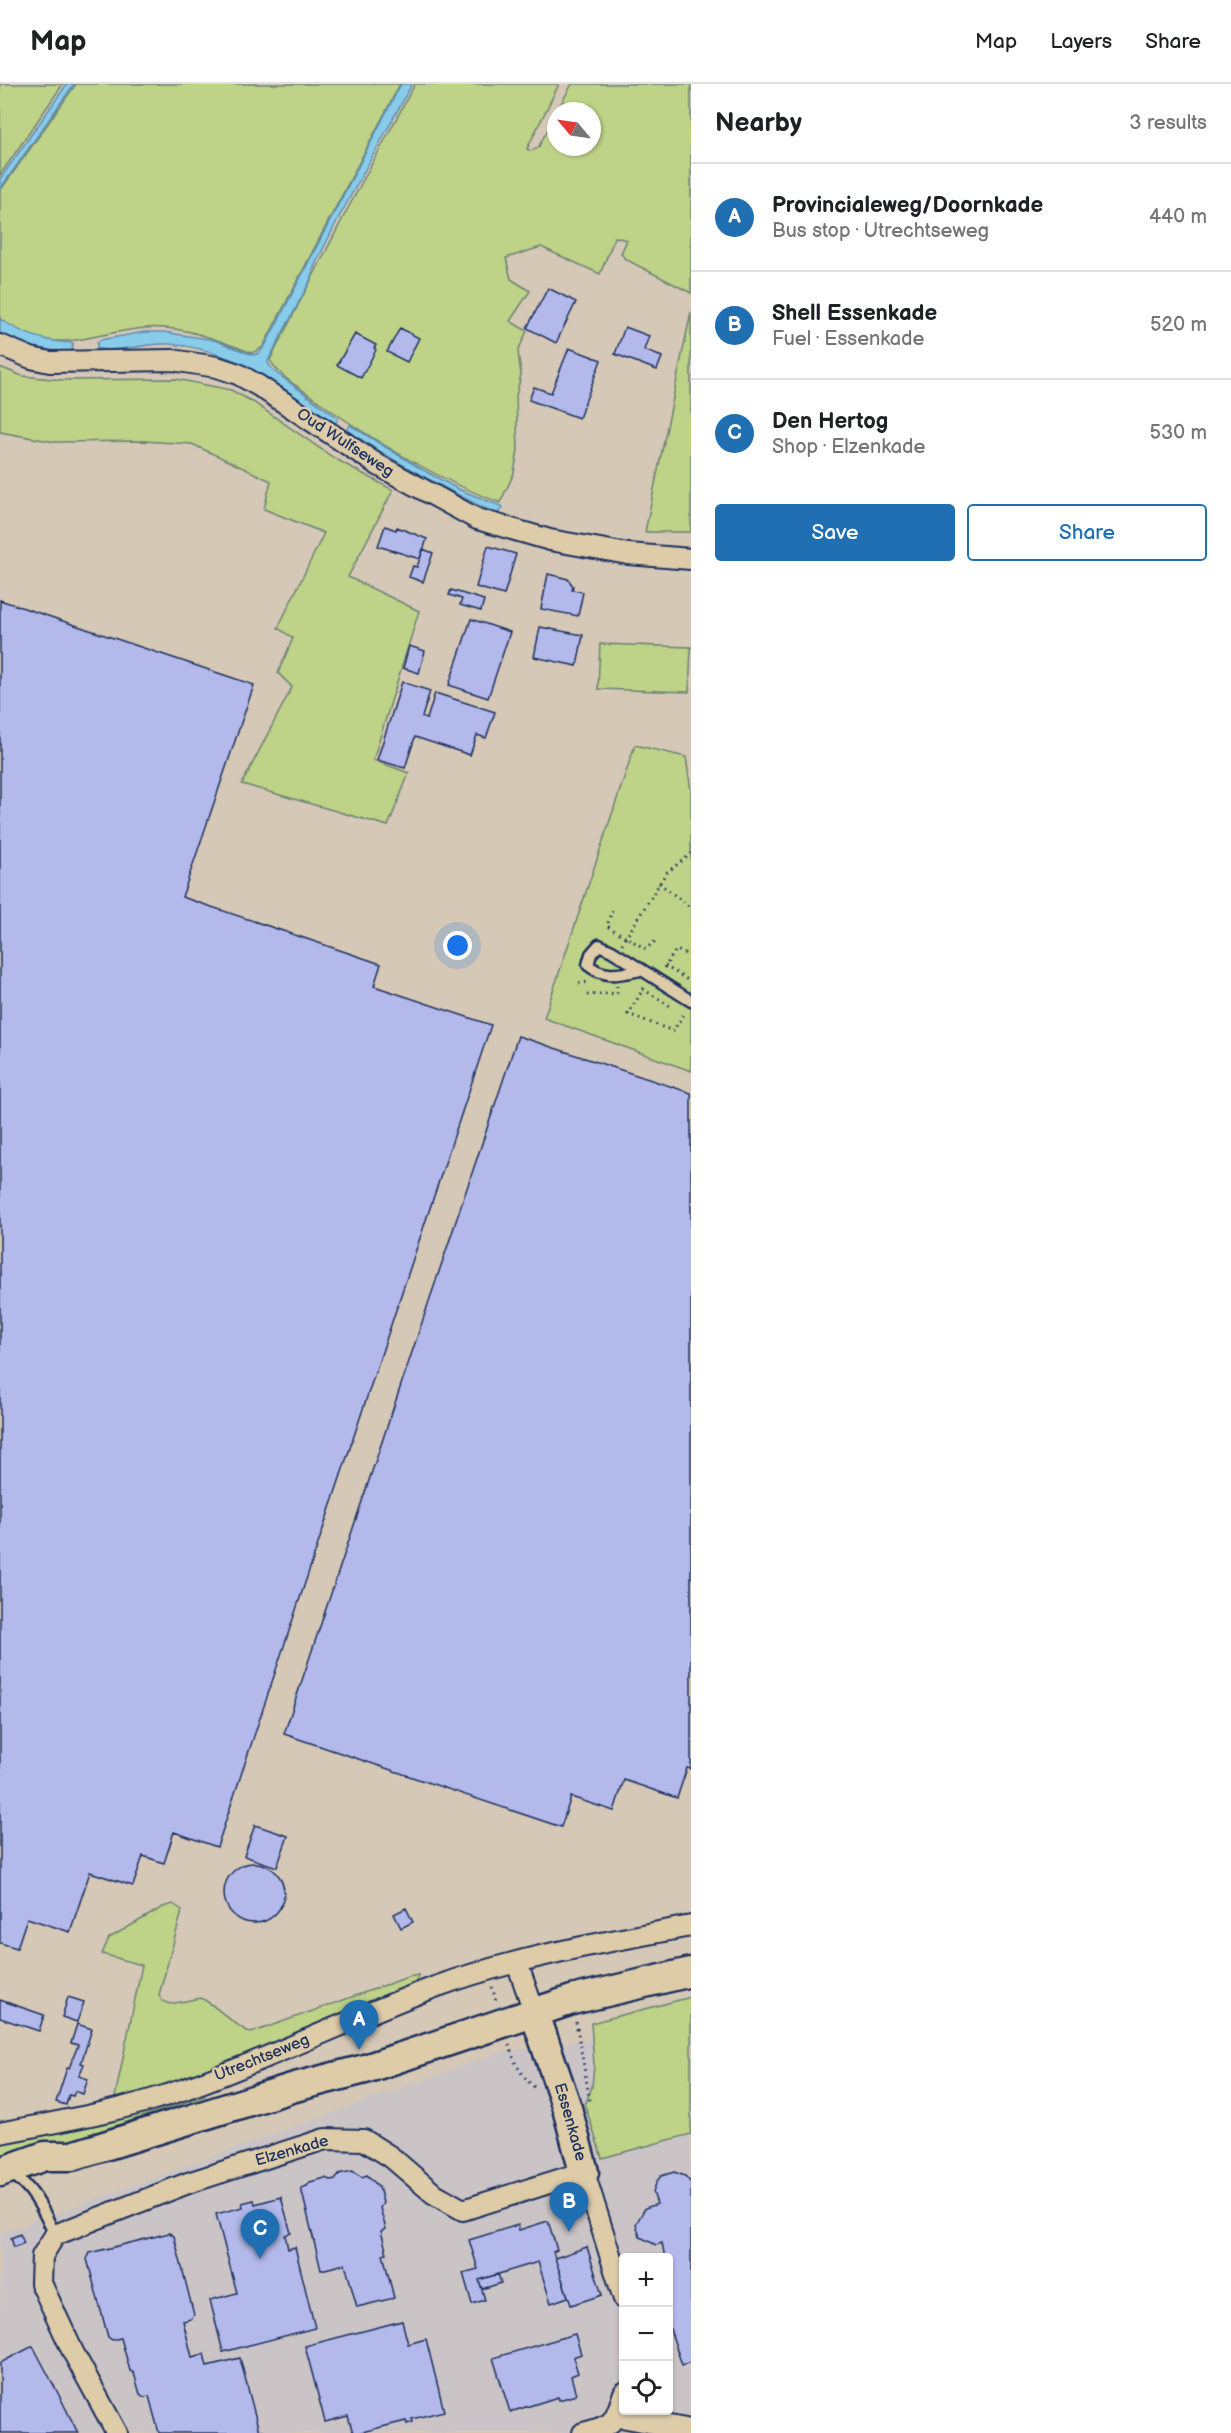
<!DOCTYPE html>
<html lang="en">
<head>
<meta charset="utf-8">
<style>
	:root { --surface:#fff; --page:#f2f2f2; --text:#202124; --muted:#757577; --line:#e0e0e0; --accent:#1f6fb2 }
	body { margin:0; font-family:"Balsamiq Sans",sans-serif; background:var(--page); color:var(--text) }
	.controls { position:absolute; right:18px; bottom:18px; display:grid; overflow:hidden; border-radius:6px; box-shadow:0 2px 4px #0004 }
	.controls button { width:54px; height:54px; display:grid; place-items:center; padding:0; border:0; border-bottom:2px solid var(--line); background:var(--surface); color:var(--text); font:30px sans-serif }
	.compass { position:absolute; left:547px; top:18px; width:54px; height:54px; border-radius:50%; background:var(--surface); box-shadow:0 2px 4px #0004; rotate:299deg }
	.you { position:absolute; left:458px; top:862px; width:21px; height:21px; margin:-15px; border:4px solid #fff; border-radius:50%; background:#1a73e8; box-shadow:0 0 0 9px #1a73e833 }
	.badge { display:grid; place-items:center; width:39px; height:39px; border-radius:50%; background:var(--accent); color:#fff; font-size:20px; font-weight:700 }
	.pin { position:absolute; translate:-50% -50px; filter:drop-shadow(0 2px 3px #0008) }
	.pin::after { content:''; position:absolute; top:32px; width:21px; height:18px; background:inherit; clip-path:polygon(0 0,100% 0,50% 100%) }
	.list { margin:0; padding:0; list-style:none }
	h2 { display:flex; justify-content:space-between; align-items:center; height:78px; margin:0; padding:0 24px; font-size:26px }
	h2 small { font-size:20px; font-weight:400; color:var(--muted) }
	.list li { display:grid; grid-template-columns:39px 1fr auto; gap:18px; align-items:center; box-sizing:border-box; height:108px; padding:0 24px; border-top:2px solid var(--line) }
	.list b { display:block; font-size:22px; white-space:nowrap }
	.list p { margin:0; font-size:20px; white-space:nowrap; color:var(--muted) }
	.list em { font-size:20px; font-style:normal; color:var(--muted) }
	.actions { display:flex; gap:12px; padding:18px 24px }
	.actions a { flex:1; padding:14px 0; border:2px solid var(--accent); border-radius:6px; text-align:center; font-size:21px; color:var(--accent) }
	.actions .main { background:var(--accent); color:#fff }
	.icon { flex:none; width:33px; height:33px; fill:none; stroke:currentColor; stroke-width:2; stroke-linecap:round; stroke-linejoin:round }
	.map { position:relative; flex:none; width:691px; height:2349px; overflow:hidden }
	header { display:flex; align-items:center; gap:36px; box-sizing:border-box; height:84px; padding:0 30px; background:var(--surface); border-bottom:2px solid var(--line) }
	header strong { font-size:28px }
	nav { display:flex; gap:33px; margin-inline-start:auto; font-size:21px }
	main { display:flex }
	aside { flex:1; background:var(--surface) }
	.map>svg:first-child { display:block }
	.built { fill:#cbc4c6; fill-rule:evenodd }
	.green { fill:#bed388; stroke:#6c8173; stroke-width:1.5 }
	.water { fill:#89ccea; stroke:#5d8db2; stroke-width:1.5 }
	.building { fill:#b3baeb; stroke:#1b2f5e; stroke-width:1.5 }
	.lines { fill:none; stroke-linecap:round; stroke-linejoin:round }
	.lane-casing { stroke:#1b2f5e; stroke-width:15 }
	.street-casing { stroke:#1b2f5e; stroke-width:24 }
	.secondary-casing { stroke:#1b2f5e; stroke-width:33 }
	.path { stroke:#1b2f5e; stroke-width:3; stroke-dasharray:1.5 4.5; stroke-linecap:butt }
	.lane { stroke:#decca9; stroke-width:10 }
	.street { stroke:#decca9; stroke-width:20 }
	.secondary { stroke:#decca9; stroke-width:28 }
	.labels { text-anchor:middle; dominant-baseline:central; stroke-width:4.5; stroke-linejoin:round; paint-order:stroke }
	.street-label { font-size:16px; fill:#1b2f5e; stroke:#decca9 }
</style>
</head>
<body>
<header>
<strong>Map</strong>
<nav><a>Map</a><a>Layers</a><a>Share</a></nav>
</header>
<main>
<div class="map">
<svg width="691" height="2349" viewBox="0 0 691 2349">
	<rect width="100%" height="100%" fill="#d5c8b6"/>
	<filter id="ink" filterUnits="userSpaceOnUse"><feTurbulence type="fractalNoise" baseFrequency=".0167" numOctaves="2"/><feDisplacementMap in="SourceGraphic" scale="12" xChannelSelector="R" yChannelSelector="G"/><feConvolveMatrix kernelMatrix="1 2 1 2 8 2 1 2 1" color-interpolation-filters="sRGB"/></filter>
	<g filter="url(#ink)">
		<path class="built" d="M691 1939V2349H0V2149L495 1970ZM624 2174H668V2326H624Z"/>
		<path class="green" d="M0 0H63L0 91Z
			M76 0H400L266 257 262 264 252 269C219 256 181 241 145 244 87 249 56 275 0 235V107Z
			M415 0H559L527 65 531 67 538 64 556 30V63H592V27H557L572 0H691V209L625 175 621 169 627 156 615 153 600 190 541 163 506 174 511 195 530 207 510 237 527 247 518 267 521 291 516 312 518 366 514 389 500 419C432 393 370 355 311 312 297 302 279 292 270 276L347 126Z
			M691 228V448H645Z
			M0 283 22 292 63 296 176 295 231 306 253 318 334 374 393 406 348 493 419 527 373 676 409 689 388 742 242 700 292 603 278 589 293 554 278 544 324 449 264 425 271 397 192 360 143 357 55 358 0 348Z
			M600 560 691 563 689 608 598 605Z
			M635 661 686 673 691 707V987L544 934Z
			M173 1820 182 1826 181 1831 159 1911 162 1917 170 1920 201 1914C220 1924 230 1939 251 1949L408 1893 418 1891 415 1903 197 1992 114 2018 142 1881 102 1870 109 1854 163 1823Z
			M691 1913V2050L602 2074 585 2021 592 2003 594 1981 591 1939Z
			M198 2007 205 2012 0 2080V2057Z"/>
		<path class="water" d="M67 0H74L0 105V95Z
			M401 0H412L338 135 314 183 310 197 268 277 269 281 275 288 338 334 335 340C324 331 312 324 300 316 260 288 221 264 170 260 153 258 108 270 97 264V259L100 256 145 248H163L214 256 253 271 259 269 266 260Z
			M0 235C22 250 46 258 73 259L72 268C45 267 23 263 0 249Z
			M350 341 423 386 458 405 503 423 497 430C445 405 396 379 347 346Z"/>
		<path class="building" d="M548 204 576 218 556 259 527 244Z
			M625 243 649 252 644 266 662 273 657 286 615 270Z
			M400 244 419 254 407 278 387 268Z
			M355 250 376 261 374 264 376 266 361 294 337 281Z
			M569 264 601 276 579 334 529 316 534 303 551 309Z
			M385 442 396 446 397 443 427 455 420 475 378 462Z
			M488 462 516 470 504 511 476 503Z
			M423 465 433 469 423 498 409 493 413 482 417 483Z
			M548 490 568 495 573 502 572 506 583 508 578 532 541 525Z
			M451 506 484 516 481 527 460 521 462 515 449 511Z
			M0 516 254 601 182 813 381 880 374 902 491 941 217 1763 174 1748 164 1779 143 1772 133 1802 90 1788 70 1848 27 1834 17 1864 0 1859Z
			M471 535 510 548 488 614 449 601Z
			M540 543 583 551 577 582 534 573Z
			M409 562 425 567 419 589 403 584Z
			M402 598 430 607 422 633 427 635 435 609 495 628 486 654 477 651 470 671 415 653 405 684 377 676Z
			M518 952 691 1009V1685L687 1684 677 1714 624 1696 614 1727 571 1713 561 1743 284 1650Z
			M255 1741 288 1752 277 1783 244 1772Z
			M224 1809a30 30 0 1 1 60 0a30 30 0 1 1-60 0Z
			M406 1824 413 1838 401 1844 394 1830Z
			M68 1913 84 1918 77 1938 62 1933Z
			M0 1916 44 1931 39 1947 0 1934Z
			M77 1940 92 1945 81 1979 84 1980 79 1992 88 1995 83 2010 75 2007 73 2012 69 2011 66 2021 56 2018 67 1984H69L78 1961 71 1959Z
			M352 2087 362 2093 367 2091 379 2103 383 2119 380 2124 386 2145 381 2147 387 2169 383 2170 394 2214 357 2223 345 2180 321 2186 301 2104 307 2102 310 2098 325 2094 330 2096 336 2095 339 2090Z
			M674 2088 685 2092 691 2099V2278L682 2281 668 2239V2174H665L662 2159 656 2161 640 2153 636 2140 645 2124 657 2120 653 2108 657 2097 661 2092Z
			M281 2113 291 2149 285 2151 288 2165 295 2163 315 2244 223 2268 210 2216 237 2209 216 2130 243 2123 242 2119 254 2116 255 2120Z
			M548 2137 557 2166 553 2168 568 2213 551 2219 538 2178 479 2196 485 2216 472 2220 463 2189 478 2185 469 2156 518 2141 519 2146Z
			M169 2149 174 2152 194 2231 191 2235 183 2237 192 2273 204 2270 207 2282 240 2274 259 2347 263 2346 264 2349H159L149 2312 144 2313 140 2310 134 2289 130 2287 121 2254 112 2256 108 2253 87 2175 90 2169Z
			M20 2150 24 2159 14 2163 11 2154Z
			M587 2163 602 2211 571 2221 555 2174Z
			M498 2190 501 2199 482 2205 479 2196Z
			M402 2237 408 2260 426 2255 444 2327 412 2335 413 2338 407 2340 406 2337 358 2349H353L348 2332 325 2338 305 2262Z
			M575 2250 581 2270 573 2273 578 2289 571 2292 576 2311 559 2316 558 2313 510 2328 493 2274Z
			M33 2262 60 2313 78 2349H0V2279Z"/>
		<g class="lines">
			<g class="lane-casing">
				<path id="lane" d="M641 886C620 890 605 895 588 881L591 870 599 861 612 867 691 917
					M10 2089C33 2102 44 2128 55 2151"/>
			</g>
			<g class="street-casing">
				<path id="street" d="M0 261 31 274 50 278 172 276 217 283 238 290 259 302 378 381 477 435 550 456 628 470 691 475
					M517 1879 535 1930
					M0 2049C61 2037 123 2027 182 2006 267 1976 349 1935 435 1903 517 1873 605 1858 691 1842
					M616 2332 691 2346
					M117 2349 73 2268 41 2199 42 2172 55 2151 188 2099 325 2055 364 2056 391 2073 433 2109 463 2126 584 2088 624 2215
					M583 2349C614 2341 614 2340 624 2309"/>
			</g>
			<g class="secondary-casing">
				<path id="secondary" d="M535 1930 567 2024 584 2088
					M0 2088 45 2072H72L295 2003 365 1985 572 1916 691 1888"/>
			</g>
			<path class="path" d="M659 799 691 824
				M612 826 607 842 646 865 658 855
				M622 860 666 789 691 770
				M665 882 691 898
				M664 884 676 866 691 872
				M579 899 589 898
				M644 904 628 930 673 947 685 928
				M643 905 670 922
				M587 911 617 909V902
				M492 1903 497 1920
				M576 1938 590 2017
				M509 1961C513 1976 523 1996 537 2005"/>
			<use href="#lane" class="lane"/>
			<use href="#street" class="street"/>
			<use href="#secondary" class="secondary"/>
		</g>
	</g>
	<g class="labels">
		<g class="street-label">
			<text transform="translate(345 359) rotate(33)">Oud Wulfseweg</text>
			<text transform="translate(262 1974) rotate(-22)">Utrechtseweg</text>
			<text transform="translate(570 2038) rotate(74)">Essenkade</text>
			<text transform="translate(292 2067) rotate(-16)">Elzenkade</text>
		</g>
	</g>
</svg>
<div class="controls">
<button>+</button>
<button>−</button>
<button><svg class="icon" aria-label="locate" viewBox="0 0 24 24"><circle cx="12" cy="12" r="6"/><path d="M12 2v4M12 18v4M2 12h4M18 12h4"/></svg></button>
</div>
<svg class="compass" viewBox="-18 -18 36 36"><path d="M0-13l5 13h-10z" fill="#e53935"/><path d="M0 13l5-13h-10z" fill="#757577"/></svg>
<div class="you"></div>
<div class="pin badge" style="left:359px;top:1966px">A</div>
<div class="pin badge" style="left:569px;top:2148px">B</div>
<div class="pin badge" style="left:260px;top:2175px">C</div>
</div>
<aside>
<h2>Nearby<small>3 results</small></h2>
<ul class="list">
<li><span class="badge">A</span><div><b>Provincialeweg/Doornkade</b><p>Bus stop · Utrechtseweg</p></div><em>440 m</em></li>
<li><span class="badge">B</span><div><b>Shell Essenkade</b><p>Fuel · Essenkade</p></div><em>520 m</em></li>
<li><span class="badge">C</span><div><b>Den Hertog</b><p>Shop · Elzenkade</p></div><em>530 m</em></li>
</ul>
<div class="actions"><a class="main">Save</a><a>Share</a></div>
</aside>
</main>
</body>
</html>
